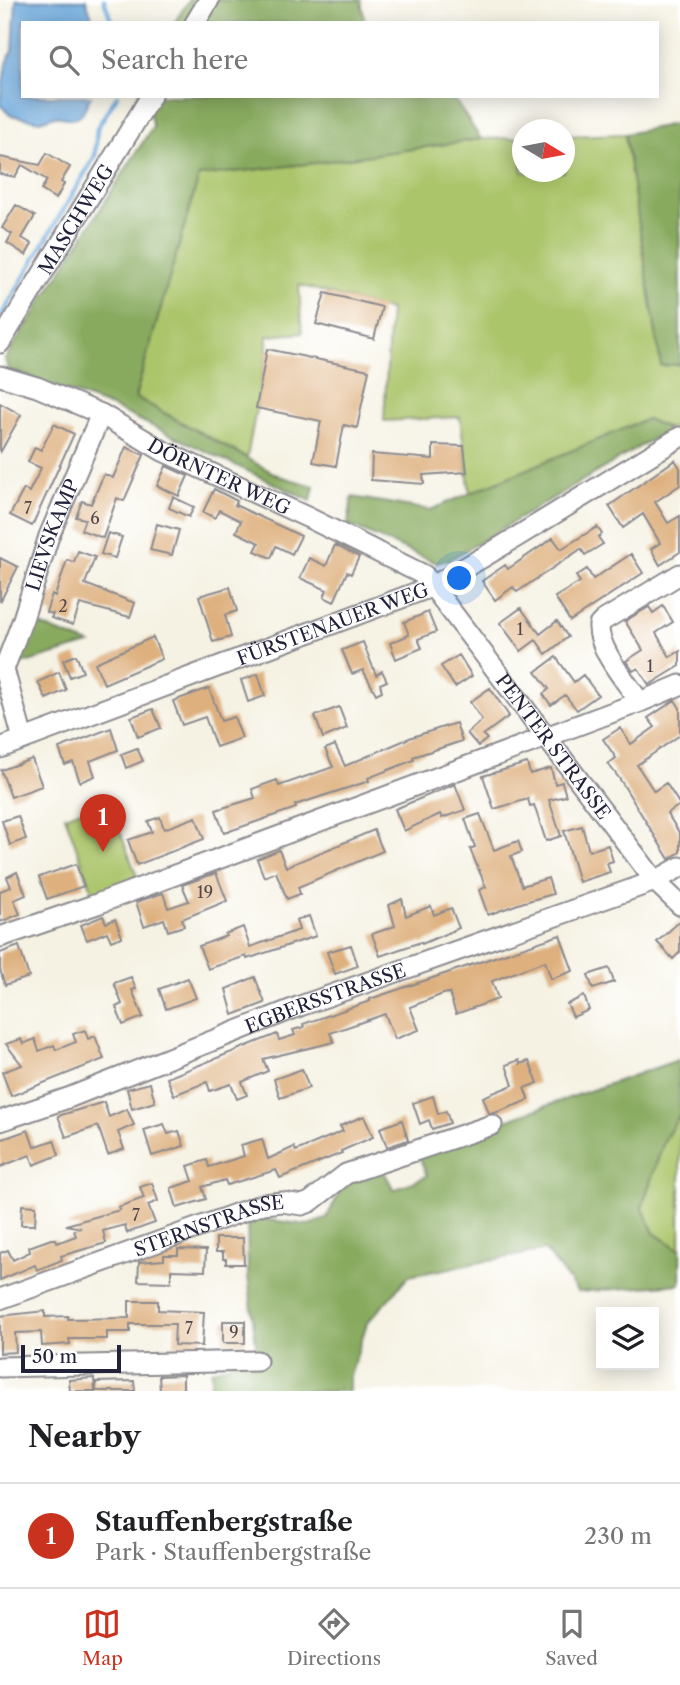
<!DOCTYPE html>
<html lang="en">
<head>
<meta charset="utf-8">
<style>
	:root { --surface:#fff; --page:#f6f6f6; --text:#202124; --muted:#757577; --line:#e0e0e0; --accent:#c8321e }
	body { margin:0; font-family:"Libre Caslon Text",serif; background:var(--page); color:var(--text) }
	.controls { position:absolute; right:21px; bottom:21px; display:grid; overflow:hidden; border-radius:0px; box-shadow:0 4px 18px #0003 }
	.controls button { width:63px; height:63px; display:grid; place-items:center; padding:0; border:0; border-bottom:2px solid var(--line); background:var(--surface); color:var(--text); font:35px sans-serif }
	.compass { position:absolute; left:512px; top:119px; width:63px; height:63px; border-radius:50%; background:var(--surface); box-shadow:0 4px 18px #0003; rotate:100deg }
	.scale { position:absolute; left:21px; bottom:18px; width:100px; box-sizing:border-box; padding-left:7px; border:4px solid #22223b; border-top:0; font-size:19px; line-height:24px; white-space:nowrap; color:#22223b; -webkit-text-stroke:5px #fff; paint-order:stroke }
	.you { position:absolute; left:460px; top:579px; width:24px; height:24px; margin:-18px; border:5px solid #fff; border-radius:50%; background:#1a73e8; box-shadow:0 0 0 10px #1a73e833 }
	.badge { display:grid; place-items:center; width:46px; height:46px; border-radius:50%; background:var(--accent); color:#fff; font-size:23px; font-weight:700 }
	.pin { position:absolute; translate:-50% -58px; filter:drop-shadow(0 2px 4px #0008) }
	.pin::after { content:''; position:absolute; top:37px; width:24px; height:21px; background:inherit; clip-path:polygon(0 0,100% 0,50% 100%) }
	.list { margin:0; padding:0; list-style:none }
	h2 { display:flex; justify-content:space-between; align-items:center; height:91px; margin:0; padding:0 28px; font-size:30px }
	h2 small { font-size:23px; font-weight:400; color:var(--muted) }
	.list li { display:grid; grid-template-columns:46px 1fr auto; gap:21px; align-items:center; box-sizing:border-box; height:105px; padding:0 28px; border-top:2px solid var(--line) }
	.list b { display:block; font-size:26px; white-space:nowrap }
	.list p { margin:0; font-size:23px; white-space:nowrap; color:var(--muted) }
	.list em { font-size:23px; font-style:normal; color:var(--muted) }
	.icon { flex:none; width:38px; height:38px; fill:none; stroke:currentColor; stroke-width:2; stroke-linecap:round; stroke-linejoin:round }
	.map { position:relative; flex:none; width:680px; height:1391px; overflow:hidden }
	.search { position:absolute; background:var(--surface); box-shadow:0 4px 18px #0003; left:21px; right:21px; top:21px; height:77px; display:flex; align-items:center; gap:18px; box-sizing:border-box; padding:0 24px; border-radius:0px; color:var(--muted); font-size:26px }
	.sheet { height:196px; background:var(--surface) }
	nav { display:flex; justify-content:space-around; align-items:center; box-sizing:border-box; height:98px; border-top:2px solid var(--line); background:var(--surface); font-size:19px; color:var(--muted) }
	nav a { display:grid; justify-items:center; gap:4px }
	nav .on { color:var(--accent) }
	.map>svg:first-child { display:block }
	.green { fill:#abc56b; stroke:#667453; stroke-width:2 }
	.forest { fill:#88aa5f; stroke:#55664d; stroke-width:2 }
	.water { fill:#68a6da; stroke:#45648a; stroke-width:2 }
	.lines { fill:none; stroke-linecap:round; stroke-linejoin:round }
	.stream { stroke:#68a6da; stroke-width:4.5 }
	.building { fill:#deb07e }
	.minor-casing { stroke:#8c8a8f; stroke-width:23 }
	.minor { stroke:#fff; stroke-width:19 }
	.labels { text-anchor:middle; dominant-baseline:central; stroke-width:7; stroke-linejoin:round; paint-order:stroke }
	.number-label { font-size:16px; fill:#51464c }
	.street-label { font-size:19px; fill:#22223b; stroke:#fff }
</style>
</head>
<body>
<div class="map">
<svg width="680" height="1391" viewBox="0 0 680 1391">
	<rect width="100%" height="100%" fill="#fff"/>
	<filter id="ink" filterUnits="userSpaceOnUse"><feTurbulence type="fractalNoise" baseFrequency=".0143" numOctaves="2"/><feDisplacementMap in="SourceGraphic" scale="14" xChannelSelector="R" yChannelSelector="G"/><feConvolveMatrix kernelMatrix="1 2 1 2 8 2 1 2 1" color-interpolation-filters="sRGB"/></filter>
	<filter id="wash" filterUnits="userSpaceOnUse"><feTurbulence type="fractalNoise" baseFrequency=".00686" numOctaves="4" result="noise"/><feDisplacementMap in="SourceGraphic" scale="28" xChannelSelector="R" yChannelSelector="G"/><feGaussianBlur stdDeviation="1.57" result="paint"/><feColorMatrix in="noise" values="0 0 0 0 0 0 0 0 0 0 0 0 0 0 0 0 0 1.4 0 .05"/><feComposite in="paint" operator="in"/></filter>
	<g filter="url(#wash)">
		<rect width="100%" height="100%" fill="#f5f2e3"/>
		<path class="green" d="M625 134 661 365 680 364V422L669 429 647 419 470 493 460 417 384 421 390 310 299 285 302 333 267 336V349L247 458 135 397 199 175 315 163 481 139 522 138V172H564L565 136Z
			M108 800 141 887 97 904 65 816Z
			M680 1114V1250L654 1233 642 1207 664 1141Z"/>
		<path class="forest" d="M189 0H361L365 23H174Z
			M144 96H452L481 139 315 163 199 176 135 397 279 476 314 486 311 501 114 408 8 369 5 359 153 126Z
			M679 123 680 364 661 366 625 134Z
			M647 419 669 429 451 559 437 563 348 525 352 497 430 510Z
			M23 619 90 644 4 669Z
			M678 1060 680 1114 664 1141 642 1207 654 1233 680 1250V1284L578 1292 545 1250 409 1276 367 1323 349 1379V1391H211V1371L257 1354 248 1276 247 1217 308 1225 326 1219 345 1182 381 1166 394 1190 427 1176 417 1151Z"/>
		<path class="water" d="M16 0H86L94 23H23V96H91L82 114 73 119 55 116 40 121 10 115 0 105 5 69 13 48Z"/>
		<g class="lines">
			<path class="stream" d="M104 0 112 23
				M0 318 95 156 97 128 117 96"/>
		</g>
		<g id="blocks">
			<path class="building" d="M47 153 70 167 61 182 64 184 56 199 41 190 47 180 22 165 15 177 0 174V157L40 165Z
				M16 205 35 216 22 238 32 244 26 255 7 243 12 234 2 228Z
				M325 293 382 307 374 339 316 324Z
				M267 349 369 370 357 428 344 425 336 466 313 462 321 421 256 408Z
				M0 403 21 415 0 453Z
				M54 424 74 434 32 526 10 515 24 489 29 492 41 468 28 462 35 447 41 450Z
				M433 445 464 446 467 472 423 475 424 484 371 480 372 454 433 459Z
				M126 447 144 455 124 501 117 498 103 538 81 530 85 519 76 517 82 501 91 504 104 474 113 478Z
				M675 460 680 468V485L655 502 668 523 680 516V552L660 565 651 549 660 543 643 514 623 528 609 506Z
				M166 466 188 476 179 496 157 486Z
				M214 489 237 501 235 505 301 536 292 554 276 546 271 558 255 551 259 543 236 532 241 521 219 510 215 518 203 512Z
				M173 497 194 507 189 517 169 508Z
				M157 524 179 530 172 555 150 550Z
				M597 527 602 534 598 537 603 544 585 555 581 549 517 592 513 587 495 600 482 581 505 565 508 569 553 538 561 549Z
				M108 533 122 537 115 558 101 554Z
				M335 545 359 557 351 574 347 572 334 602 324 597 327 590 300 578 309 558 326 566Z
				M78 551 95 557 85 584 135 603 130 617 80 604 73 625 51 618 53 614 46 612 52 594 55 596 67 560 74 562Z
				M631 554 643 573 570 621 555 597 580 582 576 576 587 569 593 579Z
				M0 558 18 567 0 602Z
				M230 587 237 611 225 615 231 637 213 642 199 596Z
				M663 606 673 622 656 633 670 657 680 651V666L649 685 638 668 633 671 626 661 643 650 625 621 649 607 653 613Z
				M521 608 540 634 557 621 568 637 546 654 536 640 521 651 500 623Z
				M428 612 436 632 418 639 422 648 396 659 390 643 409 635 404 622Z
				M153 637 162 659 104 684 95 663Z
				M363 642 376 675 382 671 387 681 380 684 382 691 376 694 363 670 352 674 342 650Z
				M76 655 83 672 70 677 63 660Z
				M459 655 472 676 455 687 441 666Z
				M556 657 574 682 583 675 598 695 577 710 565 695 551 705 543 694 549 689 536 672Z
				M59 672 66 690 46 699 38 682Z
				M258 674 265 696 248 702 241 680Z
				M209 688 221 721 234 717 242 738 216 747 205 717 182 725 173 701Z
				M490 688 509 716 483 735 487 739 478 746 467 733 482 720 470 702Z
				M675 700 680 708V735L637 765 654 791 666 783 680 805 667 813 680 834V852L669 859 619 778 608 764 616 758 603 739 620 728 631 744 655 727 648 718Z
				M339 707 347 728 323 738 315 716Z
				M153 709 161 728 138 737 131 717Z
				M456 723 462 741 413 757 414 760 368 778 369 781 295 805 296 808 224 833 216 810 255 798 252 789 277 780 279 786 333 767 325 749 335 745 345 766 412 737Z
				M111 728 118 750 90 761 95 776 80 782 73 762 65 765 59 748Z
				M137 748 143 761 126 768 121 754Z
				M32 759 42 786 11 797 1 770Z
				M527 763 530 774 551 768 555 784 562 782 566 796 549 800 561 836 546 841 534 805 530 806 528 799 494 809 483 776Z
				M455 784 465 810 442 818 440 814 404 831 395 809Z
				M480 814 494 850 518 841 522 852 511 856 522 886 548 878 553 894 521 903 488 915 479 890 486 887 470 849 475 847 465 819Z
				M18 816 26 839 10 845 2 821Z
				M160 817 164 829 196 817 204 839 137 865 128 840 152 832 148 821Z
				M582 826 589 851 608 845 613 861 607 863 610 872 579 882 564 831Z
				M374 830 383 851 298 887 300 894 287 899 276 872 264 877 257 859 279 850 286 867Z
				M76 864 84 886 47 899 39 877Z
				M17 872 26 895 14 900 20 914 0 922V891L11 887 7 877Z
				M216 873 227 901 182 919 184 926 168 931 164 919 144 926 136 902 163 893 168 908 189 901 182 885Z
				M402 899 406 916 431 906 434 915 451 908 459 928 422 944 421 942 380 956 372 934 395 926 389 905Z
				M103 916 106 923 115 919 122 937 111 941 107 932 87 940 81 925Z
				M309 916 316 936 247 959 246 956 208 969 199 946 226 936 225 934 243 927 250 947 299 930 296 920Z
				M680 921V952L673 959 657 942Z
				M560 935 573 971 551 979 545 961 492 981 498 999 456 1014 449 993 443 994 410 1007 419 1030 395 1039 385 1014 330 1033 334 1042 263 1059 268 1071 242 1082 247 1095 237 1099 231 1084 210 1091 207 1082 174 1095 167 1078 277 1034 279 1040 295 1035 293 1030 304 1027 303 1024 370 1001V999Z
				M351 945 358 966 335 974 327 952Z
				M19 946 29 977 5 985 0 970V953Z
				M609 968 614 982 593 989 588 975Z
				M131 977 136 989 132 990 143 1017 123 1025 116 1007 122 1004 114 983Z
				M255 977 265 1003 233 1015 226 989Z
				M188 978 196 998 166 1009 159 989Z
				M584 996 589 1010 573 1017 567 1004Z
				M85 1030 88 1039 95 1036 104 1059 11 1096 2 1072 22 1065 6 1044 21 1039 23 1044 35 1039 39 1051 54 1045 56 1050 76 1042 73 1034Z
				M519 1060 520 1064 529 1061 538 1083 524 1088 529 1100 495 1113H489L483 1097 513 1085 506 1065Z
				M302 1069 309 1088 280 1098 274 1079Z
				M150 1083 155 1102 132 1109 127 1089Z
				M433 1096 438 1114 446 1111 450 1123 432 1129 429 1120 420 1124 413 1103Z
				M104 1102 109 1117 127 1109 134 1125 118 1132 124 1149 108 1155 98 1126 66 1137 58 1116Z
				M364 1116 373 1137 341 1151 342 1153 280 1178 276 1170 227 1185 225 1180 202 1187 206 1199 177 1208 171 1188 193 1181 188 1166 207 1160 209 1167 244 1156 241 1145 262 1139 268 1159 294 1147 296 1151 343 1131 340 1126Z
				M402 1120 408 1140 387 1147 380 1128Z
				M164 1124 168 1134 179 1131 184 1146 152 1156 144 1130Z
				M28 1130 34 1147 54 1140 59 1155 34 1165 30 1155 0 1167V1140Z
				M152 1183 158 1201 148 1205 155 1223 127 1233 125 1225 103 1231 106 1243 61 1256 62 1260 37 1270 35 1265 0 1280V1253L8 1250 13 1260 30 1252 29 1247 51 1239H56L57 1243 76 1236 74 1230 81 1228 66 1225 120 1210 118 1207 144 1198 140 1187Z
				M22 1205 36 1206 35 1225H21Z
				M216 1238H243L244 1264H226V1259H223V1252H216Z
				M178 1249 206 1250 205 1271 171 1270V1282L138 1281 139 1262 164 1260V1255H178Z
				M129 1301H158V1310L204 1312 202 1346 174 1345 175 1324H130V1332H107V1339H69L70 1344 42 1346 41 1332 15 1333 16 1352 0 1353V1316L45 1311V1317L68 1316V1319L129 1318Z
				M223 1321H245V1343H223Z
				M183 1375V1391H160L159 1376Z
				M94 1378 95 1391H70L69 1380Z
				M134 1381 135 1391H96V1382Z"/>
		</g>
	</g>
	<g filter="url(#ink)">
		<use href="#blocks" fill-opacity="0" stroke="#8c8a8f" stroke-width="2"/>
		<g class="lines">
			<g class="minor-casing">
				<g id="minor">
					<path d="M195 23 209 0"/>
					<path id="s1" d="M0 343 151 96"/>
					<path id="s2" d="M0 376 37 387 101 414 163 451 309 518 424 575 655 881 680 905"/>
					<path d="M640 702C627 683 597 648 599 625L604 620 680 574"/>
					<path id="s3" d="M23 739 4 669 23 619 49 536 101 414"/>
					<path id="s4" d="M0 748 431 587 487 555 680 437"/>
					<path d="M0 937 97 904 640 702 680 685"/>
					<path id="s5" d="M0 1121 68 1098 300 1006 655 881 680 867"/>
					<path id="s6" d="M0 1299 263 1204 282 1202 302 1205 310 1202 346 1174 492 1125"/>
					<path d="M0 1367 257 1361"/>
				</g>
			</g>
			<use href="#minor" class="minor"/>
		</g>
	</g>
	<g class="labels">
		<g class="number-label">
			<text x="28" y="508">7</text>
			<text x="95" y="518">6</text>
			<text x="63" y="606">2</text>
			<text x="520" y="629">1</text>
			<text x="650" y="666">1</text>
			<text x="205" y="892">19</text>
			<text x="136" y="1215">7</text>
			<text x="189" y="1328">7</text>
			<text x="234" y="1332">9</text>
		</g>
		<g class="street-label">
			<text stroke="none"><textPath href="#s1" startOffset="145">MASCHWEG</textPath></text>
			<text stroke="none"><textPath href="#s2" startOffset="242">DÖRNTER WEG</textPath></text>
			<text stroke="none"><textPath href="#s3" startOffset="215">LIEVSKAMP</textPath></text>
			<text stroke="none"><textPath href="#s4" startOffset="355">FÜRSTENAUER WEG</textPath></text>
			<text stroke="none"><textPath href="#s2" startOffset="684">PENTER STRASSE</textPath></text>
			<text stroke="none"><textPath href="#s5" startOffset="348">EGBERSSTRASSE</textPath></text>
			<text stroke="none"><textPath href="#s6" startOffset="222">STERNSTRASSE</textPath></text>
		</g>
	</g>
</svg>
<div class="controls">
<button><svg class="icon" aria-label="layers" viewBox="0 0 24 24"><path d="M12 4l9 5-9 5-9-5zM3 14l9 5 9-5"/></svg></button>
</div>
<svg class="compass" viewBox="-18 -18 36 36"><path d="M0-13l5 13h-10z" fill="#e53935"/><path d="M0 13l5-13h-10z" fill="#757577"/></svg>
<div class="scale">50 m</div>
<div class="you"></div>
<div class="pin badge" style="left:103px;top:852px">1</div>
<div class="search"><svg class="icon" aria-label="search" viewBox="0 0 24 24"><circle cx="10" cy="10" r="6"/><path d="M15 15l6 6"/></svg>Search here</div>
</div>
<section class="sheet">
<h2>Nearby<small></small></h2>
<ul class="list">
<li><span class="badge">1</span><div><b>Stauffenbergstraße</b><p>Park · Stauffenbergstraße</p></div><em>230 m</em></li>
</ul>
</section>
<nav>
<a class="on"><svg class="icon" aria-label="map" viewBox="0 0 24 24"><path d="M3 6l6-2 6 2 6-2v14l-6 2-6-2-6 2zM9 4v14M15 6v14"/></svg>Map</a>
<a><svg class="icon" aria-label="directions" viewBox="0 0 24 24"><path d="M12 3l9 9-9 9-9-9zM9 14v-3h6M13 9l2 2-2 2"/></svg>Directions</a>
<a><svg class="icon" aria-label="saved" viewBox="0 0 24 24"><path d="M7 4h10v16l-5-4-5 4z"/></svg>Saved</a>
</nav>
</body>
</html>
